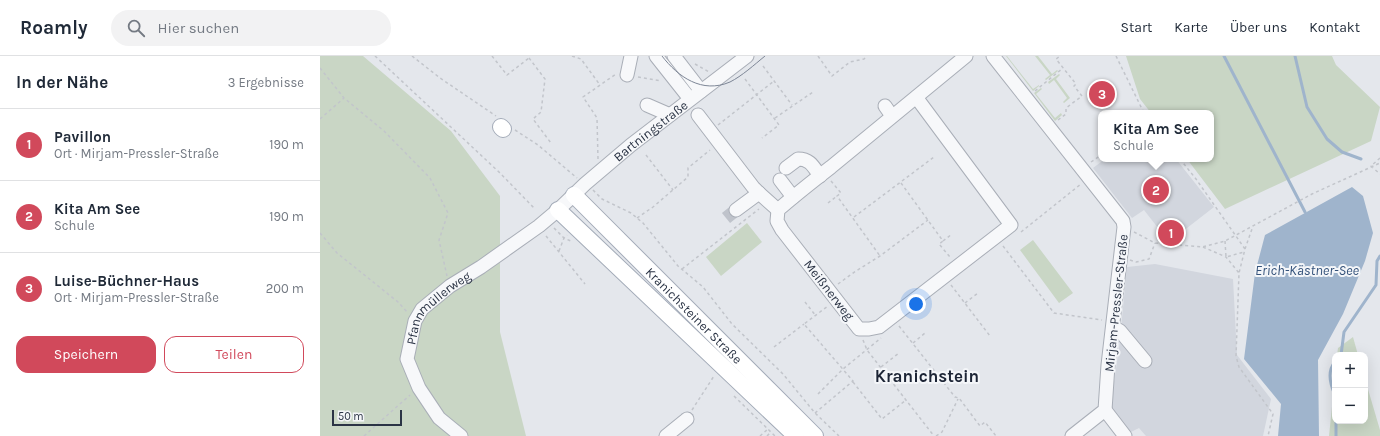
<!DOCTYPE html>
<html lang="de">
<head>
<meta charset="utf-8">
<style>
	:root { --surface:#fff; --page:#f2f2f3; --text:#1f2937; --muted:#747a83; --line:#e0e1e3; --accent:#d1495b }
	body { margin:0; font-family:Karla,sans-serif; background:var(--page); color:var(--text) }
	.controls { position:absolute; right:12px; bottom:12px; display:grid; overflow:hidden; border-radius:8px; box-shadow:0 4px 16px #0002 }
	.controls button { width:36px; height:36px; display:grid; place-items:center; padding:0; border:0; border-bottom:1px solid var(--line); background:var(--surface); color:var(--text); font:20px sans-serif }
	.scale { position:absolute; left:12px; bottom:10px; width:70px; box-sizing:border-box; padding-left:4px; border:2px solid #2b3445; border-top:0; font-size:11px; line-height:14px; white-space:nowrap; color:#2b3445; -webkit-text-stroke:3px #f4f6f9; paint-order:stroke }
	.you { position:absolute; left:596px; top:248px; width:14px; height:14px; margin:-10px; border:3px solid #fff; border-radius:50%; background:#1a73e8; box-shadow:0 0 0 6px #1a73e833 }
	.badge { display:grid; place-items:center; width:26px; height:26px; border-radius:50%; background:var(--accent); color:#fff; font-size:13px; font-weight:700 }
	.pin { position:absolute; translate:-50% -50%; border:2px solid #fff; box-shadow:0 1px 4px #0006 }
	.popup { position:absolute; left:778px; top:54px; width:116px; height:52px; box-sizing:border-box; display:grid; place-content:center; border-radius:8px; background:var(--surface); filter:drop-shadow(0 1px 3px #0005); font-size:13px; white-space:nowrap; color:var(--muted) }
	.popup b { font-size:15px; color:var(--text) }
	.popup::after { content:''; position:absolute; left:50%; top:100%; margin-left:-8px; border:8px solid transparent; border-top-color:var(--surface) }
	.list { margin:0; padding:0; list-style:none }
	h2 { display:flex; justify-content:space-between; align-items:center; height:52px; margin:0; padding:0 16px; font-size:17px }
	h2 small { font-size:13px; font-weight:400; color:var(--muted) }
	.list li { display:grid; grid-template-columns:26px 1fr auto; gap:12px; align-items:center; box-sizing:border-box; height:72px; padding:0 16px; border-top:1px solid var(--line) }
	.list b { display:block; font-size:15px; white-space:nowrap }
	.list p { margin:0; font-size:13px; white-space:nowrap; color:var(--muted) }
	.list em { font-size:13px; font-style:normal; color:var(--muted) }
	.actions { display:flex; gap:8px; padding:12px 16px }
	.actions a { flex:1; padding:9px 0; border:1px solid var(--accent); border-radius:12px; text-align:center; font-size:14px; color:var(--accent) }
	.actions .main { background:var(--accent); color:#fff }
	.icon { flex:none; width:22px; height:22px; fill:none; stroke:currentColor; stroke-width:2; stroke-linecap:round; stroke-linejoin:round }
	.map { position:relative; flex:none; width:1060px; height:380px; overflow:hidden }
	header { display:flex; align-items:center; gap:24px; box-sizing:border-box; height:56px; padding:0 20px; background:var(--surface); border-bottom:1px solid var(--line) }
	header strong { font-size:19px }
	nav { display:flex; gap:22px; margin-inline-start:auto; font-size:14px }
	.search { width:280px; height:36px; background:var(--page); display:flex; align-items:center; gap:10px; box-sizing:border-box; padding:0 14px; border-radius:22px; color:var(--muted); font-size:15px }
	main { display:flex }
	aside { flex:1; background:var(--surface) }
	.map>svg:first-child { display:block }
	.built { fill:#d2d6de }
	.green { fill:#c9d6c5 }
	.water { fill:#9fb4cc }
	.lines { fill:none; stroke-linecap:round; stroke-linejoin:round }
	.stream { stroke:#9fb4cc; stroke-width:3 }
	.minor-tunnel { stroke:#bfc3cb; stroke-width:13; stroke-dasharray:13 6; stroke-linecap:butt }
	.minor-casing { stroke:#a9aeb7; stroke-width:15 }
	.major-casing { stroke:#a3abb8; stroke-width:18 }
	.path { stroke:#c2c5cb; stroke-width:1.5; stroke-dasharray:3 3; stroke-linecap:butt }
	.minor { stroke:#f7f8fa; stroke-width:13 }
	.major { stroke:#fff; stroke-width:16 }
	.tram { stroke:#7d8696; stroke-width:1 }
	.labels { text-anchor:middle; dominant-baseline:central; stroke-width:4; stroke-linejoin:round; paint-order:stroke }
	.street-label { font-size:13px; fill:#2b3445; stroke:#f4f6f9 }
	.water-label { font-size:14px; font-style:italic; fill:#34527a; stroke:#f4f6f9 }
	.district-label { font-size:17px; font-weight:bold; fill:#1d2536; stroke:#f4f6f9 }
</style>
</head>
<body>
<header>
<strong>Roamly</strong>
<div class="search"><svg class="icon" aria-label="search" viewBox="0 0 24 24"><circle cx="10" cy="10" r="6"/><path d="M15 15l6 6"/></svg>Hier suchen</div>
<nav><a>Start</a><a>Karte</a><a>Über uns</a><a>Kontakt</a></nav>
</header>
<main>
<aside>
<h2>In der Nähe<small>3 Ergebnisse</small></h2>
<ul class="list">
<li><span class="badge">1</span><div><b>Pavillon</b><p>Ort · Mirjam-Pressler-Straße</p></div><em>190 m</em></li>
<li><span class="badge">2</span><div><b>Kita Am See</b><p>Schule</p></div><em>190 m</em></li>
<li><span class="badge">3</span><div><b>Luise-Büchner-Haus</b><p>Ort · Mirjam-Pressler-Straße</p></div><em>200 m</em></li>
</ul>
<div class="actions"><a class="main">Speichern</a><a>Teilen</a></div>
</aside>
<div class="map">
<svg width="1060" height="380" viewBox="0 0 1060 380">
	<rect width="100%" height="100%" fill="#e4e7ec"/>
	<path class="built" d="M785 103H856L894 151 849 186 824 154 812 162 773 112Z
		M835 208 913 223 917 299 951 343 943 380H826L819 372 809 377 790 353 799 292 807 211Z"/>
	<path class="green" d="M0 0H43L131 75 180 140V276L206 380H0Z
		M686 0H687L713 33 719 29V30L713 35Z
		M715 0H718L732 18 737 14 738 15 726 24 725 23 730 19Z
		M806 0H1012L1016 9 1060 51 1051 85 905 153 867 103H891V57H831L820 43Z
		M739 18 740 19 736 23 750 42 744 47 743 46 747 42 734 24 729 28 728 26Z
		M721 32 722 33 716 38 735 62 741 57 742 59 735 65 714 37Z
		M427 167 442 186 401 220 386 201Z
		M713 184 753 237 739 247 700 194Z
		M1033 281 1038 299H1017L1018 292Z
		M1015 321V365H1045V323L1060 374V380H1009Z"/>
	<path class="water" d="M1032 131 1043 140 1053 177 1045 205 1023 258 998 304 999 380H958L961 348 924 303 935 217 945 179Z"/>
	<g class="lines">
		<path class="stream" d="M904 0 985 156
			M975 0 987 51 1007 83 1022 96 1041 103
			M1021 299 1024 276 1056 229 1057 205 1060 200
			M1015 306C1007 315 1010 328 1015 339
			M1016 365V380"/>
		<path class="minor-tunnel" d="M406 162 416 154"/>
		<g class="minor-casing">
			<g id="minor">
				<path d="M336 0 370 43"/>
				<path d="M354 0 381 35"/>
				<path d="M673 0 803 165 804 171 788 309 785 354 752 380"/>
				<path d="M307 19 311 0"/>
				<path d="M596 41 691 169 559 271 549 273H539L462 174 457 165 458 154C475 139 493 125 511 111 556 74 601 37 646 0"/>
				<path d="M327 49 350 59"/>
				<path d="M565 50 572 60"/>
				<path d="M378 59 433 131 439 137 458 154"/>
				<path d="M466 112 478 103C490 103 493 110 500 120"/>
				<path d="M460 124 473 141"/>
				<path d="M416 154 439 137"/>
				<path d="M793 271 800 275 825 305"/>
				<path d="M785 354 805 380"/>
				<path id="s1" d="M141 380 119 362 99 332 87 303 95 265 102 253 130 230 161 211 219 170 238 154 265 128 311 89 427 0"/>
				<path d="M346 380 367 363"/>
			</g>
		</g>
		<g class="major-casing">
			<g id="major">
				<path d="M181 71 183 73"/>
				<path id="s2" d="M254 139 495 380"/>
				<path d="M238 154 476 380"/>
			</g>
		</g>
		<path class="path" d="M55 0 180 117 215 153
			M92 0 120 22 176 60
			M172 0 187 19 209 2V0
			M252 0 261 3 280 29
			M498 0 512 20 530 6 544 3 547 0
			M796 0 824 57
			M209 2 225 23 221 56 213 63 231 87
			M375 8 389 16
			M443 10 472 49
			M0 12 24 42 64 75 110 122 128 157 119 184 127 220
			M318 21 341 25
			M425 23 459 69 442 82
			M715 35 743 12
			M455 62 493 36
			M0 63 24 42
			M738 64 746 58V52L762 40 754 30 756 28 736 3 740 0
			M398 69 454 25
			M195 74 218 89 257 122
			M326 99 353 134
			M1060 102 1051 110 1060 118
			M278 103 277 62 263 41 296 18
			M860 103 876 123 925 193 919 217 916 300 919 311 953 358 948 380
			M771 106 781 99
			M511 125 521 137 517 140 560 200
			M581 127 623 185 619 188 630 201
			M273 134 282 143 311 157 323 167 358 210 383 231 412 268 463 318 495 357 519 380
			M508 147 517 140
			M534 161 614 101
			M317 162 333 151 368 121V112L390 94
			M234 172 244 182 253 186
			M701 176 761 128
			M814 176 835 187 882 191 905 185 992 138 1060 107
			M0 177 17 197 78 246 87 256
			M226 180 265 228
			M623 185 632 178
			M905 185 906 201 924 196
			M683 190 734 257 782 264
			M883 191 906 201 919 217
			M925 193 933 170
			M239 195 244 182 247 179
			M810 204 816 206 829 203 835 187
			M362 213 439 153
			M518 228 536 215 560 200 608 164
			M631 229 670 280
			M485 246 496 260
			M645 247 658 237
			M579 270 635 341 639 342 660 370 665 366 676 380
			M543 284 547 294 614 380
			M593 287 605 277
			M454 291 484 268
			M561 311 579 297
			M533 326 562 363 586 344
			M498 338 523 313 561 282
			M414 340 455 380
			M372 354 394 320
			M495 357 533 325 484 268 508 250
			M44 380 90 339
			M440 380 448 373
			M447 380 451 376
			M616 380 622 376 638 343"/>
		<use href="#minor" class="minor"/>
		<use href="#major" class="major"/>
		<path class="tram" d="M342 0C358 21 382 38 410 26 422 20 434 9 445 0"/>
	</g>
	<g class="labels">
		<g class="street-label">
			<text stroke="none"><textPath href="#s1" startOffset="439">Bartningstraße</textPath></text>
			<text transform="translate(509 234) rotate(52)">Meißnerweg</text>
			<text transform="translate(796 247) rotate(-84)">Mirjam-Pressler-Straße</text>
			<text stroke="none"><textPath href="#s1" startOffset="159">Pfannmüllerweg</textPath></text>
			<text stroke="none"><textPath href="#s2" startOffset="170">Kranichsteiner Straße</textPath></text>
		</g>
		<g class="water-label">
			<text x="987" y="214">Erich-Kästner-See</text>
		</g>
		<g class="district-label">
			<text x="607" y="320">Kranichstein</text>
		</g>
	</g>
</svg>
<div class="controls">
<button>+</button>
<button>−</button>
</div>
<div class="scale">50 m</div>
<div class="you"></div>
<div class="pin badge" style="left:851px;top:177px">1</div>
<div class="pin badge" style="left:836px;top:134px">2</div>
<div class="popup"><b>Kita Am See</b>Schule</div>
<div class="pin badge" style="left:782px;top:38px">3</div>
</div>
</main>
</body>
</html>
